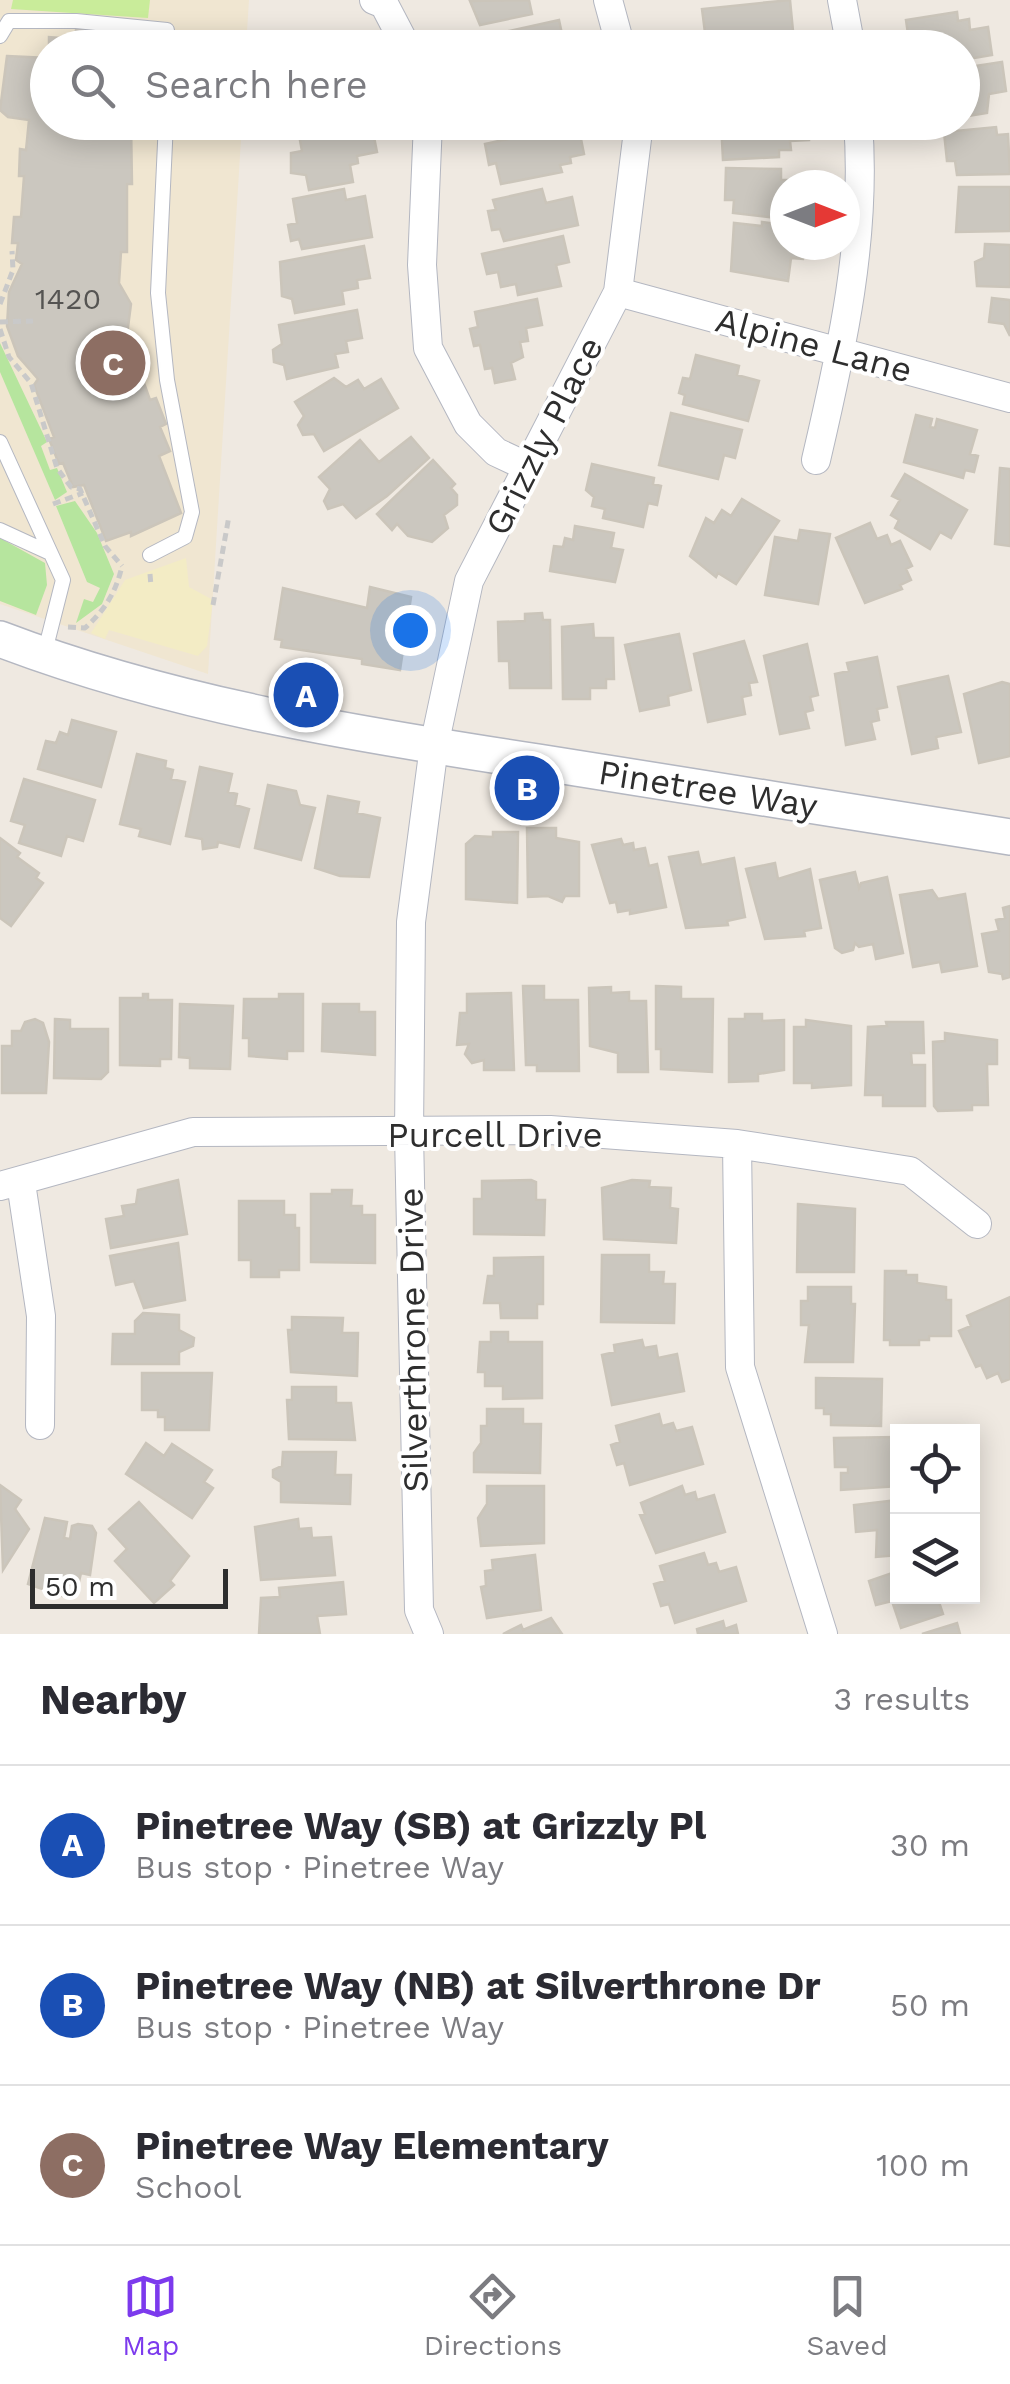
<!DOCTYPE html>
<html lang="en">
<head>
<meta charset="utf-8">
<style>
	:root { --surface:#fff; --page:#f2f2f3; --text:#2b2b33; --muted:#7c7c81; --line:#e1e1e2; --accent:#7c3aed }
	body { margin:0; font-family:"Work Sans",sans-serif; background:var(--page); color:var(--text) }
	.controls { position:absolute; right:30px; bottom:30px; display:grid; overflow:hidden; border-radius:0px; box-shadow:0 5px 25px #0003 }
	.controls button { width:90px; height:90px; display:grid; place-items:center; padding:0; border:0; border-bottom:2px solid var(--line); background:var(--surface); color:var(--text); font:50px sans-serif }
	.compass { position:absolute; left:770px; top:170px; width:90px; height:90px; border-radius:50%; background:var(--surface); box-shadow:0 5px 25px #0003; rotate:90deg }
	.scale { position:absolute; left:30px; bottom:25px; width:198px; box-sizing:border-box; padding-left:10px; border:5px solid #2e2e2e; border-top:0; font-size:28px; line-height:35px; white-space:nowrap; color:#2e2e2e; -webkit-text-stroke:8px #fff; paint-order:stroke }
	.you { position:absolute; left:410px; top:630px; width:35px; height:35px; margin:-25px; border:8px solid #fff; border-radius:50%; background:#1a73e8; box-shadow:0 0 0 15px #1a73e833 }
	.badge { display:grid; place-items:center; width:65px; height:65px; border-radius:50%; background:var(--accent); color:#fff; font-size:32px; font-weight:700 }
	.pin { position:absolute; translate:-50% -50%; border:5px solid #fff; box-shadow:0 2px 10px #0006 }
	.list { margin:0; padding:0; list-style:none }
	h2 { display:flex; justify-content:space-between; align-items:center; height:130px; margin:0; padding:0 40px; font-size:42px }
	h2 small { font-size:32px; font-weight:400; color:var(--muted) }
	.list li { display:grid; grid-template-columns:65px 1fr auto; gap:30px; align-items:center; box-sizing:border-box; height:160px; padding:0 40px; border-top:2px solid var(--line) }
	.list b { display:block; font-size:38px; white-space:nowrap }
	.list p { margin:0; font-size:32px; white-space:nowrap; color:var(--muted) }
	.list em { font-size:32px; font-style:normal; color:var(--muted) }
	.icon { flex:none; width:55px; height:55px; fill:none; stroke:currentColor; stroke-width:2; stroke-linecap:round; stroke-linejoin:round }
	.map { position:relative; flex:none; width:1010px; height:1634px; overflow:hidden }
	.search { position:absolute; background:var(--surface); box-shadow:0 5px 25px #0003; left:30px; right:30px; top:30px; height:110px; display:flex; align-items:center; gap:25px; box-sizing:border-box; padding:0 35px; border-radius:55px; color:var(--muted); font-size:38px }
	.sheet { height:610px; background:var(--surface) }
	nav { display:flex; justify-content:space-around; align-items:center; box-sizing:border-box; height:140px; border-top:2px solid var(--line); background:var(--surface); font-size:28px; color:var(--muted) }
	nav a { display:grid; justify-items:center; gap:5px }
	nav .on { color:var(--accent) }
	.map>svg:first-child { display:block }
	.education { fill:#f0e6d1 }
	.green { fill:#b6e59e }
	.sand { fill:#f3ecc5 }
	.pitch { fill:#c9ec9a }
	.building { fill:#cbc7bf; stroke:#cbc5ba; stroke-width:2.5 }
	.lines { fill:none; stroke-linecap:round; stroke-linejoin:round }
	.service-casing { stroke:#b4b7c1; stroke-width:16 }
	.minor-casing { stroke:#b4b7c1; stroke-width:30 }
	.tertiary-casing { stroke:#b4b7c1; stroke-width:38 }
	.path { stroke:#c9c9c9; stroke-width:5; stroke-dasharray:8 5; stroke-linecap:butt }
	.service { stroke:#fff; stroke-width:14 }
	.minor { stroke:#fff; stroke-width:28 }
	.tertiary { stroke:#fff; stroke-width:35 }
	.labels { text-anchor:middle; dominant-baseline:central; stroke-width:8; stroke-linejoin:round; paint-order:stroke }
	.number-label { font-size:30px; fill:#555452 }
	.street-label { font-size:35px; fill:#2e2e2e; stroke:#fff }
</style>
</head>
<body>
<div class="map">
<svg width="1010" height="1634" viewBox="0 0 1010 1634">
	<rect width="100%" height="100%" fill="#efe9e1"/>
	<path class="education" d="M0 0H249L246 47 48 48V122L242 123 208 674 0 604Z"/>
	<path class="green" d="M0 343 47 442 41 446 50 470 57 468 67 492 55 500 0 372Z
		M75 501 97 533 114 574 102 604 76 623 84 599 93 602 100 588 87 582 56 506Z
		M0 538 45 563 47 585 36 615 0 601Z"/>
	<path class="sand" d="M186 558 189 587 213 600 207 646 198 656 109 630 105 639 91 633 125 580Z"/>
	<path class="pitch" d="M13 0H150L148 18 11 9Z"/>
	<path class="building" d="M529 0 532 14 480 25 470 1Z
		M790 0 793 31 776 33 777 39 763 41 764 48H707L702 9Z
		M957 12 958 21 969 19 970 30 988 27 992 55 962 60V48H910L906 20Z
		M559 20 565 48H486V36Z
		M76 30 124 33 123 42 149 48H49V37L75 39Z
		M7 56 48 58V122H131L132 184H127V252H121L119 283 131 304 127 335 150 400 156 398 166 424 160 427 170 451 159 456 181 513 131 536V532L106 541 84 485 73 487 63 463 59 464 49 439 54 437 34 385 38 379 18 356 7 326 9 292 22 264 16 260 18 243H12L14 217H21L24 176H19L20 149 26 150 29 120 8 117 0 110Z
		M1002 62 1006 91 989 94 987 113 962 117V68Z
		M371 122 377 152 357 156 358 163 350 165 353 182 309 190 306 175 291 173V153L302 151 299 135Z
		M495 122H540L497 131Z
		M721 122H808L809 140 790 141 791 150H779V157L723 160Z
		M578 124 584 154 570 157 571 163 560 165 562 172 501 184 496 163 489 165 485 144Z
		M996 127 997 135 1008 134 1010 174 957 175 955 161H947L944 132Z
		M726 168 781 169V180H791V185H785V219L733 213 734 200H725Z
		M959 187H1010V231L956 232Z
		M344 189 346 200 365 196 372 237 302 249 299 239 291 241 288 225 297 223 293 199Z
		M542 189 546 203 572 197 578 225 504 241 500 229 492 230 488 211 496 210 493 200Z
		M762 222 785 225V245H805L803 259 791 258 788 281 731 271 734 223 762 226Z
		M563 236 569 262 556 265 561 286 518 295 516 284 501 287 498 272 487 274 482 254Z
		M985 244 1010 245V287L977 286 975 262 984 258Z
		M364 246 370 278 357 280 358 288 342 291 344 304 295 313 292 299 282 296 280 262Z
		M992 298 1010 300V336L1004 324 989 322Z
		M537 299 542 325 526 328 528 341 520 342 523 357 511 363 515 379 495 383 492 368 485 369 480 345 474 346 470 329 478 327 475 312Z
		M357 310 362 338 346 341 348 352 335 354 338 367 287 379 284 365 274 362 273 350 282 344 279 325Z
		M696 355 739 366 737 375 759 381 748 421 683 404 685 395 679 393 683 378 690 379Z
		M334 378 346 387 358 380 364 389 381 379 398 408 324 451 314 434 303 435 298 425 304 416 295 402Z
		M671 413 742 430 735 458 724 455 718 479 659 465Z
		M916 415 932 419 930 427 935 428 937 419 977 430 970 454 978 456 974 472 965 470 963 478 904 462Z
		M411 437 429 458 387 496 356 518 343 504 328 509 324 501 330 489 319 477 360 440 379 462Z
		M433 460 455 484 451 488 457 495V505L444 515 448 528 432 542 408 536 397 524 392 530 377 514Z
		M592 464 654 478 653 484 661 486 657 505 648 503 643 527 603 518 605 509 592 506 594 497 586 490Z
		M1000 468 1010 469V546L995 544Z
		M905 474 967 510 951 538 940 532 930 549 895 528 899 520 891 515 900 500 892 496Z
		M742 499 779 521 736 584 718 573 716 577 690 556 706 518 714 523 722 510 731 516Z
		M870 523 877 539 887 535 891 545 900 541 912 566 906 569 911 580 900 585 902 589 865 603 836 538Z
		M575 526 614 533 611 548 623 550 615 582 550 571 554 546 563 547 565 538 573 540Z
		M800 530 830 534 818 604 765 595 775 537 798 541Z
		M370 587 411 597 400 670 362 664V659L281 647 282 640 275 639 283 588 367 608Z
		M542 613 543 620H550L551 688H510L509 661H499L498 622 525 621V614Z
		M593 624 594 638H613L614 679H606V688H590V699H563L562 627Z
		M679 634 691 690 668 696 669 705 640 711 625 645Z
		M744 641 757 682 749 683 751 695 742 697 745 714 708 722 694 654Z
		M807 644 818 695 810 697 813 710 805 712 809 728 780 734 764 656Z
		M877 657 887 707 877 709 879 720 871 722 875 739 846 745 835 674 849 671 847 663Z
		M948 676 961 732 936 737 938 748 912 754 898 687Z
		M1002 682 1010 684V756L979 763 964 694Z
		M72 720 116 732 101 787 38 769 46 741 56 743 60 732 68 735Z
		M137 754 166 761 165 768 173 770 171 779 185 782 170 844 139 836 141 829 120 824Z
		M200 767 232 774 228 792 237 794 235 805 249 809 239 847 218 842 217 847 203 849 202 839 186 836Z
		M24 779 95 800 83 841 67 836 61 856 19 843 25 825 11 821Z
		M268 785 296 791 300 805 315 808 301 860 255 848Z
		M328 796 359 802 357 813 380 818 369 877 340 876 315 868Z
		M527 828H556V838L579 842V896H565L562 902 548 896 528 897Z
		M493 832H518L517 903 466 899V844L475 836 493 837Z
		M0 838 20 853 17 857 39 873 36 878 43 883 11 926 0 918Z
		M621 839 623 845 633 843 634 850 645 848 649 866 657 864 666 907 630 914V910L618 912 616 902 610 903 592 845Z
		M698 852 701 865 734 858 745 917 727 921 728 925 686 928 669 857Z
		M775 863 778 879 810 869 821 928 804 931 805 936 765 939 746 869Z
		M855 872 859 888 861 883 887 877 903 953 876 959 873 944 859 947 855 943 853 950 842 953 835 948 820 880Z
		M932 890 938 899 965 894 977 966 942 972 940 962 913 967 900 895Z
		M1010 906V977L1003 979 1002 974 989 972 982 934 999 931 996 920 1005 918 1003 908Z
		M523 986H544V1000H578L579 1071H537V1065H526Z
		M656 986 681 987V999H713L712 1072 661 1069V1049H656Z
		M611 987V993L629 992V1001H646L648 1072H618V1053L590 1046 589 988Z
		M511 993 514 1070H484V1060L472 1063 465 1054 469 1044 457 1045 460 1013H467V994Z
		M143 994H148V1000H172L171 1059H160V1066L120 1065V998H143Z
		M279 994H303V1051H287V1059L249 1056V1038H243L244 999H279Z
		M180 1004 233 1006 230 1069 190 1068V1058L179 1057Z
		M323 1004H359V1012H375V1055L322 1051Z
		M745 1014H762V1021L784 1020V1070L758 1074V1081L729 1082V1019H745Z
		M35 1019 43 1023 49 1042 46 1093H2V1046H12V1031H21L25 1022Z
		M55 1019 70 1020V1029H108V1072L101 1079 54 1078Z
		M806 1020 851 1026V1085L812 1088V1083H794V1027H806Z
		M886 1022H923L924 1053H911L912 1065H925V1106H883V1095H865L868 1027 887 1026Z
		M945 1033 997 1040V1064H987L988 1105H972V1110L938 1111 934 1106 933 1042 945 1041Z
		M178 1180 187 1234 111 1248 106 1219 124 1216 122 1206 136 1204 138 1190Z
		M531 1180 536 1182V1200H545L544 1235 474 1234V1199H482V1181Z
		M632 1180 650 1181 649 1187 671 1188 670 1208 678 1209 676 1243 604 1239 602 1188Z
		M332 1190H352L351 1206H362V1215H375V1263L311 1262V1194H332Z
		M239 1201H284V1215H295V1228H299V1270H279V1277H251V1260H239Z
		M798 1204 855 1209 854 1272H797Z
		M178 1243 185 1300 144 1308 134 1281 116 1285 110 1256Z
		M602 1255H649V1272H664L663 1284H675L674 1323 601 1322Z
		M543 1257V1304H537V1318H501L500 1303H484L488 1276H494V1258Z
		M885 1271H906V1275H917V1283L946 1287V1300H951V1336H929V1340H919V1345H890V1340H884Z
		M808 1287H851V1304H855L853 1362H805L809 1325H801V1301H808Z
		M1010 1297V1379L1002 1382 998 1373 987 1378 981 1365 976 1367 959 1331 971 1326 967 1316Z
		M143 1313 179 1315V1330L194 1338 193 1346 179 1352V1364H112L113 1334H135V1321Z
		M292 1317 343 1318 342 1333H358L357 1376 291 1372 288 1330H292Z
		M491 1332H508V1342H542V1398L503 1399V1386H485V1372H478L480 1342H491Z
		M642 1340 644 1348 656 1346 658 1358 677 1354 684 1391 612 1405 602 1355 615 1352 614 1345Z
		M142 1373H212L209 1430H165V1417H158V1410H142Z
		M816 1378 882 1379 881 1426 831 1425V1414H824V1408H816Z
		M292 1387H336V1403H351L355 1440 289 1439 287 1400H292Z
		M487 1409H523V1424H541L540 1473 474 1472V1453L481 1443V1426H487Z
		M659 1414 662 1426 673 1423 676 1431 692 1427 703 1464 630 1485 624 1463 617 1465 611 1445 620 1442 616 1426Z
		M898 1437V1486L841 1490V1473H848V1467H835L834 1438Z
		M146 1443 164 1456 172 1444 212 1470 204 1482 213 1488 192 1518 126 1474Z
		M283 1452H336L335 1475H351L350 1504 281 1502V1482L273 1477V1470L282 1466Z
		M0 1485 21 1500 15 1509 29 1529 3 1570Z
		M487 1486H544V1543L481 1546 478 1518 487 1504Z
		M682 1486 685 1495 695 1492 697 1500 714 1495 725 1532 656 1553 640 1515 645 1514 641 1503Z
		M898 1500V1555L876 1557 877 1530 856 1532 854 1505Z
		M139 1502 189 1556 170 1581 174 1585 154 1603 115 1561 127 1549 109 1529Z
		M45 1518 67 1522 64 1538 70 1539 72 1526 78 1524 92 1526 96 1533 90 1575 81 1573 78 1586 69 1584 62 1596 28 1584Z
		M298 1519 299 1529 311 1528 312 1538 331 1537 335 1575 261 1580 255 1527Z
		M704 1553 708 1565 716 1563 719 1572 736 1567 746 1601 675 1623 669 1604 661 1606 654 1584 665 1581 660 1566Z
		M535 1555 541 1610 487 1618 481 1587 486 1586 485 1571 493 1570 492 1560Z
		M898 1571V1596H937L943 1614 901 1628 892 1601 876 1605 869 1581Z
		M343 1582 346 1614 317 1616 320 1634H259L261 1598 280 1597 279 1588Z
		M551 1618 562 1634H503L521 1625 523 1630Z
		M723 1621 725 1629 736 1625 738 1634H698L697 1629Z
		M957 1623 960 1634H922Z"/>
	<g class="lines">
		<g class="service-casing">
			<path id="service" d="M0 36 9 21H76L167 30V48
				M0 442 63 580 44 655
				M0 530 50 553
				M150 555 185 537 192 512 167 380 158 293 166 122"/>
		</g>
		<g class="minor-casing">
			<path id="minor" d="M374 0 384 4 407 48
				M608 0 621 48
				M842 0 851 48
				M428 122 422 265 428 348 468 424 496 452 528 467
				M618 292 1010 398
				M816 460C842 349 867 237 858 122
				M737 1144 740 1367 823 1634
				M21 1183 41 1316 40 1425
				M0 1186 193 1132 550 1130 737 1144 910 1171 977 1224
				M429 1634 419 1610 409 1134 411 922 434 746 469 581 618 292 637 139 635 122"/>
		</g>
		<g class="tertiary-casing">
			<path id="tertiary" d="M0 639C173 705 355 734 538 762 695 787 853 812 1010 837"/>
		</g>
		<path class="path" d="M0 304 13 270 12 251
			M0 322 33 321
			M0 329 9 357 31 383 57 468 71 487 80 489 105 546 122 566
			M53 504 83 493
			M150 574 151 586
			M213 605 229 516
			M68 627 85 628C105 610 116 592 122 566"/>
		<use href="#service" class="service"/>
		<use href="#minor" class="minor"/>
		<use href="#tertiary" class="tertiary"/>
	</g>
	<g class="labels">
		<g class="number-label">
			<text x="68" y="298">1420</text>
		</g>
		<g class="street-label">
			<text transform="translate(814 345) rotate(15)">Alpine Lane</text>
			<text transform="translate(544 436) rotate(-63)">Grizzly Place</text>
			<text transform="translate(708 789) rotate(9)">Pinetree Way</text>
			<text x="495" y="1135">Purcell Drive</text>
			<text transform="translate(413 1340) rotate(-91)">Silverthrone Drive</text>
		</g>
	</g>
</svg>
<div class="controls">
<button><svg class="icon" aria-label="locate" viewBox="0 0 24 24"><circle cx="12" cy="12" r="6"/><path d="M12 2v4M12 18v4M2 12h4M18 12h4"/></svg></button>
<button><svg class="icon" aria-label="layers" viewBox="0 0 24 24"><path d="M12 4l9 5-9 5-9-5zM3 14l9 5 9-5"/></svg></button>
</div>
<svg class="compass" viewBox="-18 -18 36 36"><path d="M0-13l5 13h-10z" fill="#e53935"/><path d="M0 13l5-13h-10z" fill="#7c7c81"/></svg>
<div class="scale">50 m</div>
<div class="you"></div>
<div class="pin badge" style="left:306px;top:695px;background:#1a4fb4">A</div>
<div class="pin badge" style="left:527px;top:788px;background:#1a4fb4">B</div>
<div class="pin badge" style="left:113px;top:363px;background:#8d6e63">C</div>
<div class="search"><svg class="icon" aria-label="search" viewBox="0 0 24 24"><circle cx="10" cy="10" r="6"/><path d="M15 15l6 6"/></svg>Search here</div>
</div>
<section class="sheet">
<h2>Nearby<small>3 results</small></h2>
<ul class="list">
<li><span class="badge" style="background:#1a4fb4">A</span><div><b>Pinetree Way (SB) at Grizzly Pl</b><p>Bus stop · Pinetree Way</p></div><em>30 m</em></li>
<li><span class="badge" style="background:#1a4fb4">B</span><div><b>Pinetree Way (NB) at Silverthrone Dr</b><p>Bus stop · Pinetree Way</p></div><em>50 m</em></li>
<li><span class="badge" style="background:#8d6e63">C</span><div><b>Pinetree Way Elementary</b><p>School</p></div><em>100 m</em></li>
</ul>
</section>
<nav>
<a class="on"><svg class="icon" aria-label="map" viewBox="0 0 24 24"><path d="M3 6l6-2 6 2 6-2v14l-6 2-6-2-6 2zM9 4v14M15 6v14"/></svg>Map</a>
<a><svg class="icon" aria-label="directions" viewBox="0 0 24 24"><path d="M12 3l9 9-9 9-9-9zM9 14v-3h6M13 9l2 2-2 2"/></svg>Directions</a>
<a><svg class="icon" aria-label="saved" viewBox="0 0 24 24"><path d="M7 4h10v16l-5-4-5 4z"/></svg>Saved</a>
</nav>
</body>
</html>
